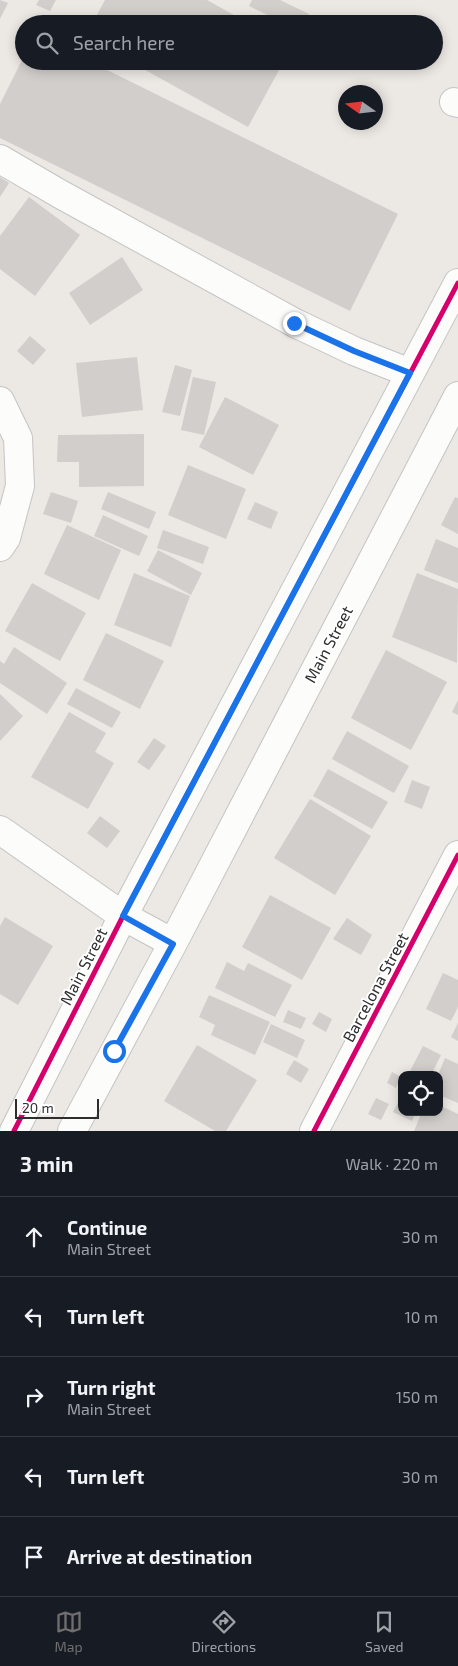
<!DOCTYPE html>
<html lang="en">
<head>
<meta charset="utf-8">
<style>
	:root { --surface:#171b24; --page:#242831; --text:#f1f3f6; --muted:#9ea1a6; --line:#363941; --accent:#706f6e }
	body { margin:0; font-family:"Exo 2",sans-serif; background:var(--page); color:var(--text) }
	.controls { position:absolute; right:15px; bottom:15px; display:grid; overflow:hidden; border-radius:10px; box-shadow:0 2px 12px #0003 }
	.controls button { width:45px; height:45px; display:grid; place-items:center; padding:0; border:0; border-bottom:1px solid var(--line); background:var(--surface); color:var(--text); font:25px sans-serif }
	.compass { position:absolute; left:338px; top:85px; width:45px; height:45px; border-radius:50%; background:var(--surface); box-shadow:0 2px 12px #0003; rotate:284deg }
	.scale { position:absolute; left:15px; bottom:12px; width:84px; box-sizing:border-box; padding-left:5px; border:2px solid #2e2e2e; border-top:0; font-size:14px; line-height:18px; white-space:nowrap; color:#2e2e2e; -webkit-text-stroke:4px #fff; paint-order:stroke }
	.stop { position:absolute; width:15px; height:15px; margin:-11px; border:4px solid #1a73e8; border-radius:50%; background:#fff }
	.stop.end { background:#1a73e8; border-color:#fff; box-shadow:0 1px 5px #0008 }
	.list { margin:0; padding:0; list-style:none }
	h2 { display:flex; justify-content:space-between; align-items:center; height:65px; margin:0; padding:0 20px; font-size:21px }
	h2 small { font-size:16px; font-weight:400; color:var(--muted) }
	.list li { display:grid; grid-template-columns:32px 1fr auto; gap:15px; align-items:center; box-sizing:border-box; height:80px; padding:0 20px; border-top:1px solid var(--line) }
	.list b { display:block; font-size:19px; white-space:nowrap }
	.list p { margin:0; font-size:16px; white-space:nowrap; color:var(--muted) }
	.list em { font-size:16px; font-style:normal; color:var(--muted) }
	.icon { flex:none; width:28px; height:28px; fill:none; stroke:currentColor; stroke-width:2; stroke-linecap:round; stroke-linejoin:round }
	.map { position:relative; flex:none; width:458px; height:1131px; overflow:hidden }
	.search { position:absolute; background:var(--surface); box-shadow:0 2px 12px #0003; left:15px; right:15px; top:15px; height:55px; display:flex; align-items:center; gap:12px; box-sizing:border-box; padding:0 18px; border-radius:28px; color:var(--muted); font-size:19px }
	.sheet { height:465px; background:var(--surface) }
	nav { display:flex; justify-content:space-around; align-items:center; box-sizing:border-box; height:70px; border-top:1px solid var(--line); background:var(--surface); font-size:14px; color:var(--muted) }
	nav a { display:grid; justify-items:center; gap:2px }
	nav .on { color:var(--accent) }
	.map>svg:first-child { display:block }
	.building { fill:#d1cecb }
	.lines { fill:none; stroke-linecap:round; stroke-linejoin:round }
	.minor-casing { stroke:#c5c4c5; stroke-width:30 }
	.minor { stroke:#fcfcfb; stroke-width:28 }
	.cycleway-casing { stroke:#fff; stroke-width:8 }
	.cycleway { stroke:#d6006c; stroke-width:5 }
	.route { stroke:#1a73e8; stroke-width:6 }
	.labels { text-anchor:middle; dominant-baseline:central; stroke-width:4; stroke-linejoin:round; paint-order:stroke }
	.street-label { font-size:16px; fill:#2e2e2e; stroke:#fff }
</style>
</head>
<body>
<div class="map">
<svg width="458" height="1131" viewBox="0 0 458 1131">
	<rect width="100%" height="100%" fill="#ece8e4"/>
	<path class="building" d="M0 0 8 3 0 19Z
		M39 0H56L50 11 36 5Z
		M105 0H207L250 24H92Z
		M252 0H280L309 14 305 24H286L249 6Z
		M24 56V61H89L398 214 350 311 0 138V104Z
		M129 61H284L248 127Z
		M0 177 9 183 0 197Z
		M29 197 80 235 35 296 0 269V236Z
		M122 257 143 290 90 325 69 293Z
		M30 336 46 350 33 365 17 351Z
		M137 357 143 410 82 417 76 363Z
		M175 365 192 370 180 416 162 412Z
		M193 377 216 382 204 435 181 430Z
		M225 397 279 425 253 475 199 447Z
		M144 434V486L79 487V462H57L58 435Z
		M188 465 246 489 226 539 168 515Z
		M51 492 78 501 71 523 43 514Z
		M108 492 156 512 149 529 101 509Z
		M455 497 458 498V534L441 525Z
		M255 502 278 512 271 529 247 519Z
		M103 515 148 536 139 556 94 536Z
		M67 525 121 550 99 600 44 574Z
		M163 530 209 547 203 564 157 548Z
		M436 539 458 548V583L424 570Z
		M158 550 202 573 191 595 147 571Z
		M134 573 190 596 171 647 114 625Z
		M417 573 458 589 457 663 392 637Z
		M32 583 86 613 60 661 5 631Z
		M106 633 164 661 140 709 83 680Z
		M14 647 67 683 47 714 0 683V661L4 664Z
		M386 650 447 682 411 750 351 718Z
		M76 688 121 712 112 728 67 704Z
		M0 694 23 716 0 741Z
		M458 700V715L452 712Z
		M69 712 106 733 95 752 114 763 88 809 31 777Z
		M347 731 409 766 394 793 332 759Z
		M154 738 166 746 149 770 137 762Z
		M328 769 388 802 372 829 313 796Z
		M412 780 430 787 422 809 404 802Z
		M310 799 371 836 335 895 274 858Z
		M100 816 120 831 107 848 87 833Z
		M270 895 331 928 302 980 242 947Z
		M5 917 53 946 18 1005 0 994V926Z
		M347 918 372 935 361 955 333 939Z
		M227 962 244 971 248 963 292 985 275 1017 215 988Z
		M443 973 458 980V1007L451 1021 426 1009Z
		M209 995 270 1022 255 1055 211 1035 215 1025 199 1017Z
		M288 1010 306 1018 301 1029 283 1022Z
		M319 1012 332 1019 326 1032 312 1024Z
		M458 1023V1041L451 1037Z
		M271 1024 305 1040 297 1058 263 1042Z
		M197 1045 257 1080 226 1131H215L164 1101Z
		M423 1046 441 1055 431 1075H408Z
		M445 1058 458 1064V1103L439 1095 438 1075Z
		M294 1060 309 1069 301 1083 286 1074Z
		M392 1072 401 1077 396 1088 387 1083Z
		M402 1095V1112H416L412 1121 393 1112Z
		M376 1098 389 1104 381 1120 368 1114Z
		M439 1105 458 1114V1131H414L422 1112H439Z"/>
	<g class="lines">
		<g class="minor-casing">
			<path id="minor" d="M454 102 458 103
				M0 159 60 194 295 323 354 351 410 373
				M0 401 18 438 20 486 6 538 0 547
				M0 830 123 916 173 943
				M14 1131 123 916 458 283
				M72 1131 173 943 458 396
				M314 1131 458 855"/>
		</g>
		<use href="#minor" class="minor"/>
		<g class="cycleway-casing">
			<path id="cycleway" d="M14 1131 123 916 458 283
				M314 1131 458 855"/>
		</g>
		<use href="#cycleway" class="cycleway"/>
	</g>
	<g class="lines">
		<path class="route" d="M114 1051 173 944 123 916 410 373 354 351 294 323"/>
	</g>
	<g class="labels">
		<g class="street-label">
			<text transform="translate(328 644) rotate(-62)">Main Street</text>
			<text transform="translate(83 966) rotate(-63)">Main Street</text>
			<text transform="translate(375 987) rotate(-62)">Barcelona Street</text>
		</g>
	</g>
</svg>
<div class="controls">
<button><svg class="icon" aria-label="locate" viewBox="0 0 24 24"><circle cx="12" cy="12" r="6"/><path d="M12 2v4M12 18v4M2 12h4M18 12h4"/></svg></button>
</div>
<svg class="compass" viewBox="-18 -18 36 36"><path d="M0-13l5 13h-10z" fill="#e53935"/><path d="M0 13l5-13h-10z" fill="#9ea1a6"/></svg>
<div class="scale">20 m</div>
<div class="stop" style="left:114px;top:1051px"></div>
<div class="stop end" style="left:294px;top:323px"></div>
<div class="search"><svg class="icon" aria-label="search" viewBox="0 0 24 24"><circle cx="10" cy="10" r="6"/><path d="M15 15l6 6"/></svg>Search here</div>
</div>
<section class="sheet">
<h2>3 min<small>Walk · 220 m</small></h2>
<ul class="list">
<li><svg class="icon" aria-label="ahead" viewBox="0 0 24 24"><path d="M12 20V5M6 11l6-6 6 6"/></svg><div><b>Continue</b><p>Main Street</p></div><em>30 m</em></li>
<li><svg class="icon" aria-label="left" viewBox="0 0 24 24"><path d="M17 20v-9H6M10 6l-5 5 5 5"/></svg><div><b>Turn left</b></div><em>10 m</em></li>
<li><svg class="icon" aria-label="right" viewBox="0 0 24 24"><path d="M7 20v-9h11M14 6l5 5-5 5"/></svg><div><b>Turn right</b><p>Main Street</p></div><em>150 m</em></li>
<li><svg class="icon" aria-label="left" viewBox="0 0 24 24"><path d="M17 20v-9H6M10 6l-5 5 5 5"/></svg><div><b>Turn left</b></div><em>30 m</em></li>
<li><svg class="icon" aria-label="arrive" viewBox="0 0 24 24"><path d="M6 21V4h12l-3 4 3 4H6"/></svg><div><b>Arrive at destination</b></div></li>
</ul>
</section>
<nav>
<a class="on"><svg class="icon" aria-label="map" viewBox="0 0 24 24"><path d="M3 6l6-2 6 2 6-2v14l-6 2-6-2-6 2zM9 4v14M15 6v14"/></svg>Map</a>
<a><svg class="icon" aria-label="directions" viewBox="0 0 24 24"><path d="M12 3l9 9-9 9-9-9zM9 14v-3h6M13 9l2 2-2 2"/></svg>Directions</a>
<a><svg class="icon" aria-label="saved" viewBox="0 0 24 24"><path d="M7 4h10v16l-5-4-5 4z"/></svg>Saved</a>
</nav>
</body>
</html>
